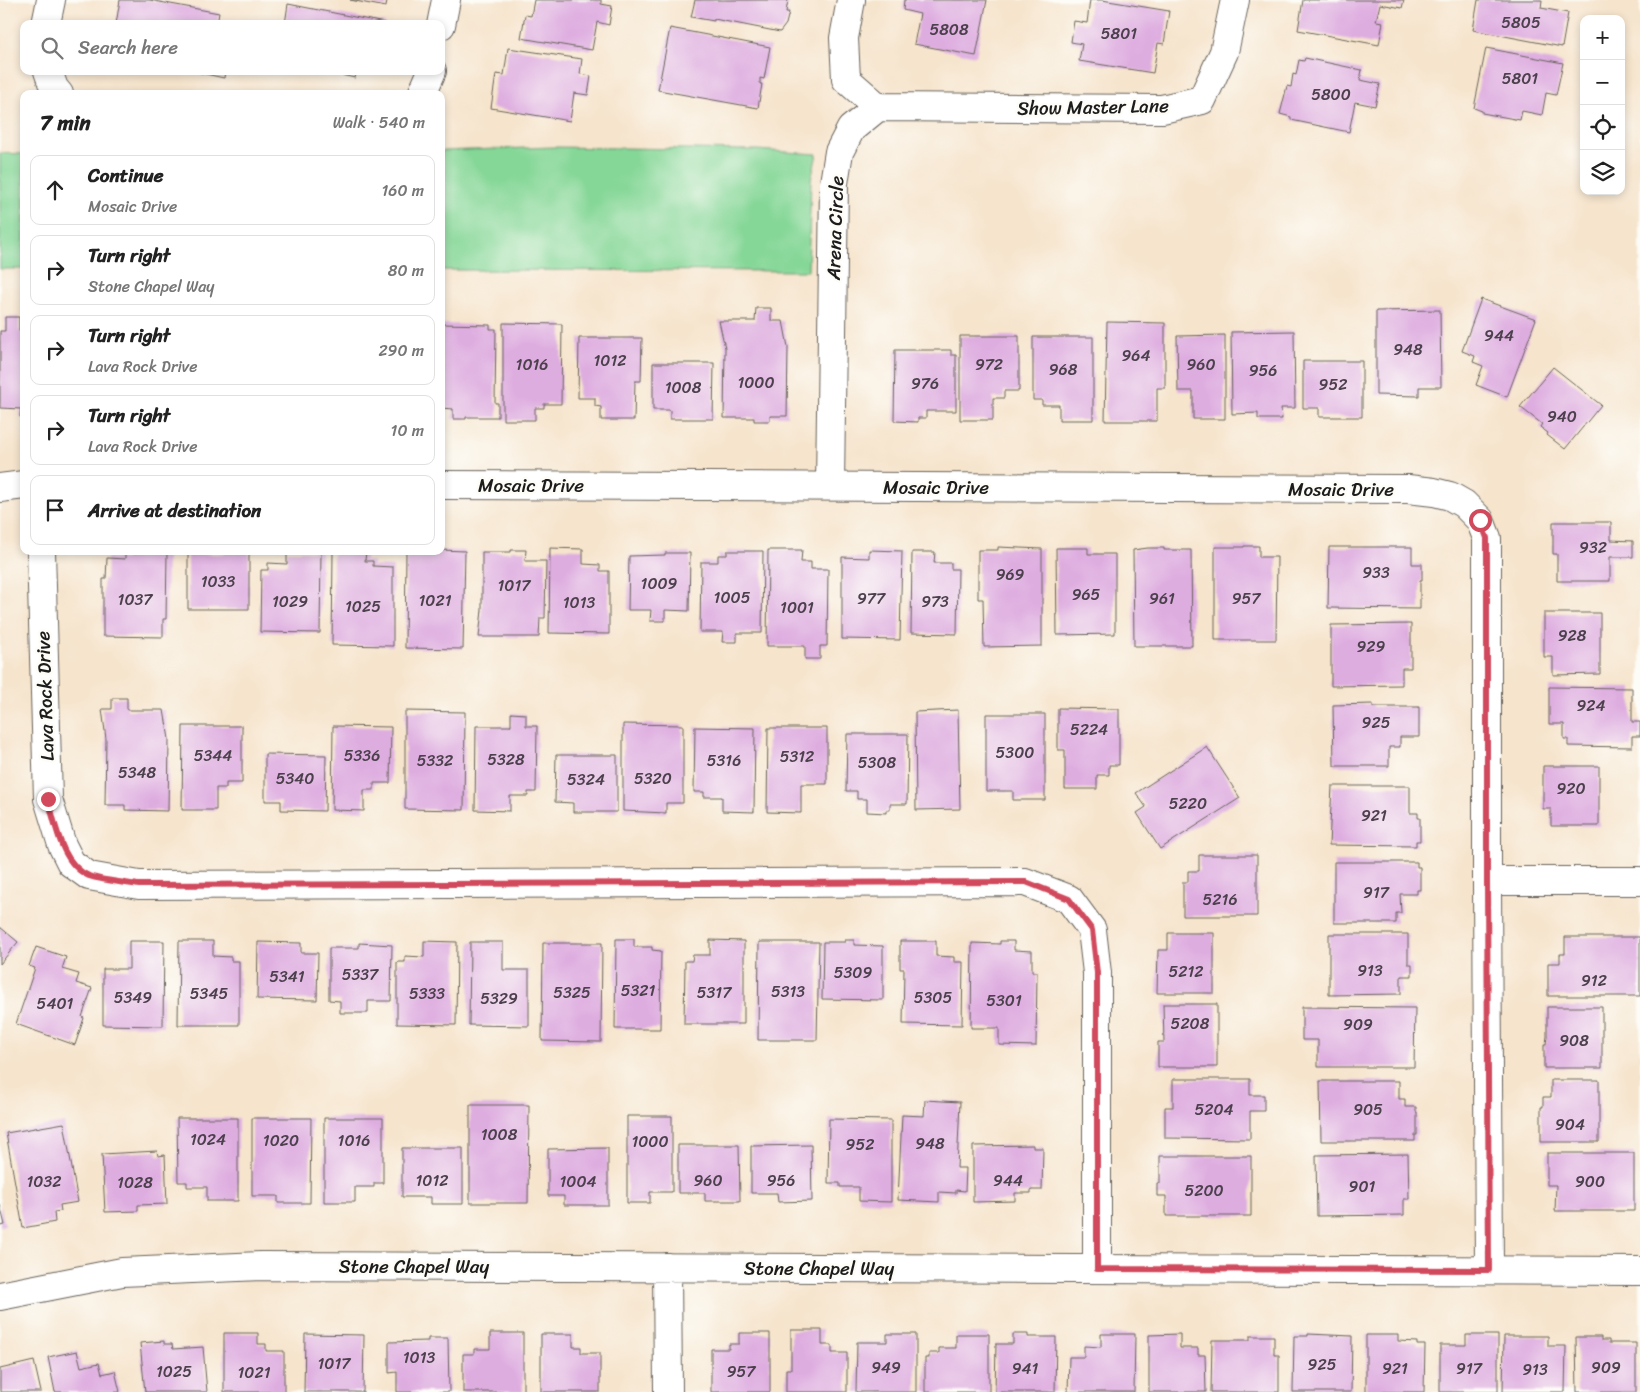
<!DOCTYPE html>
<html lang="en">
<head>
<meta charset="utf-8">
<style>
	:root { --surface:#fff; --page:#f2f2f2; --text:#222; --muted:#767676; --line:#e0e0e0 }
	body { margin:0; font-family:Sriracha,sans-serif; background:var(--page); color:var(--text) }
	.controls { position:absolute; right:15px; top:15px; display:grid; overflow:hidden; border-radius:10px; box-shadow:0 2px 8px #0003 }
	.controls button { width:45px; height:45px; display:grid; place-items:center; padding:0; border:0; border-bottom:1px solid var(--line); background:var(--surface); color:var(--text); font:25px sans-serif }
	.stop { position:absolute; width:15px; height:15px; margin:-11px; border:4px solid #d1495b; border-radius:50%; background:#fff }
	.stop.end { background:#d1495b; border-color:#fff; box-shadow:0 1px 5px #0008 }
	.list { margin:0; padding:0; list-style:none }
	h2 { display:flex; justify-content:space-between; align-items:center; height:65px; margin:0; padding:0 20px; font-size:21px }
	h2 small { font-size:16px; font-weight:400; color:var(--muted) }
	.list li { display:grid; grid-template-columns:32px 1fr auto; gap:15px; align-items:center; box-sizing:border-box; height:70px; margin:0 10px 10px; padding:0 10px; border:1px solid var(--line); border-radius:10px }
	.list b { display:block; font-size:19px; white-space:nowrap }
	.list p { margin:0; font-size:16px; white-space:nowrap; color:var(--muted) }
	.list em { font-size:16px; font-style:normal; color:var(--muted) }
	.icon { flex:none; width:28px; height:28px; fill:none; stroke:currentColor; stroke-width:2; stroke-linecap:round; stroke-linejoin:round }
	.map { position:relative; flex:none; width:1640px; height:1392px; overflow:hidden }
	.search { position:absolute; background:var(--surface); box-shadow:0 2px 8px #0003; left:20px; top:20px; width:425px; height:55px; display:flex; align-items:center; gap:12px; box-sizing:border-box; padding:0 18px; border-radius:10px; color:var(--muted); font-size:19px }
	.panel { position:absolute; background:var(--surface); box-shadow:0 2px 8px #0003; left:20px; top:90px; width:425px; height:465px; border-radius:10px }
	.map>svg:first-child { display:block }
	.green { fill:#85d797; stroke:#507a5a }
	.building { fill:#deade0 }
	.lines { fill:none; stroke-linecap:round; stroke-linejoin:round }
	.minor-casing { stroke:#68625a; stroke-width:30 }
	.minor { stroke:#fff; stroke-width:28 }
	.route { stroke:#d1495b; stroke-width:6 }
	.labels { text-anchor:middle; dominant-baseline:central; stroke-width:5; stroke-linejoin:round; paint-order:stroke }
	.number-label { font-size:16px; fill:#4c404d }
	.street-label { font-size:19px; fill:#1c1c1c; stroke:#fdfcf7 }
</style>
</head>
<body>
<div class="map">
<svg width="1640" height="1392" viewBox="0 0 1640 1392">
	<rect width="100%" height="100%" fill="#fdfcf7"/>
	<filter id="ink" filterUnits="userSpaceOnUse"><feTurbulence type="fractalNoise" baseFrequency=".02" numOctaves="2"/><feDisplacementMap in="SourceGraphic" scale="10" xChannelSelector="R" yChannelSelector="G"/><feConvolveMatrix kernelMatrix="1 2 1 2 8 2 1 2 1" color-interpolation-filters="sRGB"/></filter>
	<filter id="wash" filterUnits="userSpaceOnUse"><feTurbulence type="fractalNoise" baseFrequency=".0096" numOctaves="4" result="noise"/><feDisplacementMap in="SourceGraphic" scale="20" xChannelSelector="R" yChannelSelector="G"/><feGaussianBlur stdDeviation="1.12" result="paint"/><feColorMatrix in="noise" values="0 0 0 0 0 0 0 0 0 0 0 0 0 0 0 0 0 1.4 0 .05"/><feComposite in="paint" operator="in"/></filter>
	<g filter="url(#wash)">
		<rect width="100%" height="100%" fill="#f6e4cc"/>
		<path class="green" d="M554 147 756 150 817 154 811 180 808 271 441 270V151Z
			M0 153 24 154V269H0Z"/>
		<g id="blocks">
			<path class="building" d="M120 0H149L219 13 217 24H116Z
				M350 0H387L386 7Z
				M534 0H601V4L612 6 609 25 597 22 592 50 521 38 525 15 531 16Z
				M695 0H788L786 12H789L786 24 780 32 714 19V21L691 17Z
				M904 0H987L976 56 914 44 920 14 903 10Z
				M1090 0H1102L1169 11 1164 44 1158 43 1153 73 1079 61 1082 44 1071 42 1074 21 1087 23Z
				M1303 0H1404L1402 8 1380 4 1376 21 1383 22 1379 45 1298 30Z
				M1478 0H1542L1541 8 1568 13 1562 47 1473 30Z
				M288 4 385 23V24H285Z
				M670 28 770 47 764 79 760 78V84H762L758 108 658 90Z
				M508 48 582 59 580 74 591 76 588 95 574 93 570 121 491 108 496 74 504 75Z
				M1486 48 1563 63 1556 95 1546 93 1542 115 1522 111 1520 120 1482 113V111L1474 108Z
				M1305 58 1362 70 1360 80 1380 84 1375 106 1355 102 1349 132 1291 120V117L1280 114 1287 86 1291 87 1293 74 1296 75 1299 60 1304 61Z
				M192 71H225L224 78Z
				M323 71H357L355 78Z
				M1481 299 1536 319 1507 397 1476 385 1483 366 1473 362 1475 356 1462 351Z
				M756 308H771V321H783L788 347 787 416H770V421H754V418H724L725 348 719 321H755Z
				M1440 310 1441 387H1419V396L1376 395V311Z
				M5 317H19V331H24V417H20L21 409 0 408V331H5Z
				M1107 322 1165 323V388H1157V421H1105Z
				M503 323 562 324 561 404H544V408H535V420H503Z
				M441 324 490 325V329H496L495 403H498V417H466V419H453V409L441 408Z
				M1294 331 1295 408H1281L1282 419H1258V413L1232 414 1231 332Z
				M1225 335V419H1193V391H1178L1177 336Z
				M960 336H1019V391H1004V398H993V420H960Z
				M1033 337H1093V420H1059V405H1042V400H1033Z
				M579 338H642L641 381H635L634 420H601V407L595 406V398H578Z
				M895 350H951V355H956V411H926V418H918V422L894 421Z
				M1303 361H1362V417H1319V408H1303Z
				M653 363H714L713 419H670V410H653Z
				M1553 367 1601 405 1565 449 1547 435 1548 433 1540 427 1542 424 1520 407Z
				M1553 522H1611V540L1633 541V557H1610V581H1557V554H1553Z
				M1244 546H1259V557H1277L1276 640H1215V547H1244Z
				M998 547 1042 549V646L984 647 983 599H978V550H998Z
				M1329 547H1412V564H1422V581H1420V609L1328 608Z
				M550 548 583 549V564L600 565V571H609V634L549 633Z
				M1056 548H1088V554H1115V634L1057 635Z
				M1148 548H1164V550H1191L1192 646H1134L1133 550Z
				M441 550 465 551 463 649 405 648 406 551Z
				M511 550H526L525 561H546L545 618H540L539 637H479L482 610V552H511Z
				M768 550H802L801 562H811V569H828L827 646H820V659H805V646H767Z
				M869 550 902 551 900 640 842 639V557L869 558Z
				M125 551 167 552 166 619H163V637L103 636V579H106L107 558 125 559Z
				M225 551 249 552V609H188V554H217L225 553Z
				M287 551H321L320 633 260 632 261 570H268V563L287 564Z
				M333 551H366L365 561H373V566L393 567V646L332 645Z
				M727 551H763L762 633H737V642H722L723 632H700L701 562H718V555H727Z
				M912 552H935L934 563H951V569H958L957 634 911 633Z
				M665 553H690L689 611 665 610V621H650L651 610H628L629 556 665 555Z
				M1544 613H1600V674L1553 675V657H1544Z
				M1411 624V668H1402V685L1331 686V625Z
				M1549 687 1632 688V722H1640V736H1632V747L1568 746V739H1564V724H1549Z
				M112 698H127V710H164L169 739 168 811 125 810V805H105L106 739 102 709H112Z
				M1373 704V707H1419V737H1400V747H1389V766H1334L1333 705Z
				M1058 708 1119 709V765H1109V775H1097V789H1065V750H1058Z
				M958 710 960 809 916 810 915 712Z
				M405 711 465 712 464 810 405 809Z
				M511 713 526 714V726H537L536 792H528V796H510V811L475 810 476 726H511Z
				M986 714H1045V800H1013V791H986Z
				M623 724 683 725V803H666V813L623 811Z
				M183 726H242V783H226V788H216V810H182Z
				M333 726 391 727 390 783H374V790H364V811L332 810Z
				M695 727 755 728 754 812 722 811V797H704V792H694Z
				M768 728H827V784H801V813L767 812Z
				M847 734H908L907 804H890V810H886V813L867 812V799H857V791H846Z
				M1207 747 1240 798 1160 849 1137 813 1146 807 1136 793Z
				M265 754 326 755 325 811 281 810V801H265Z
				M556 755H617V812H573V803L555 802Z
				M1543 766H1599V826H1551V809H1543Z
				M1332 786H1410V813H1418V818H1420V841H1416V846L1329 845Z
				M1199 855H1257V916H1183V882H1188V871H1199Z
				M1334 862H1417V867H1420V890H1417V894H1400L1401 913H1396V923H1334Z
				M0 927 18 942 0 964Z
				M1168 933H1214V993H1157L1158 950H1168Z
				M1329 934H1408V964H1412V976H1401V994L1329 995Z
				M1565 937H1640V996H1548V963H1560V954H1565Z
				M616 939H634V947H652V950L661 951 660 1029H615Z
				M710 940 744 941V1024H684L685 961H692L693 955H710Z
				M845 940H854V945L883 946V1000L822 999 823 942H845Z
				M129 941H164L163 1026 103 1025V969H129Z
				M179 941H213V956L231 957V961H239V1025H178Z
				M424 941 457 942 456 1025 397 1024V962H405V956L424 957Z
				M900 941H936V956L954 957V962H963L962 1025 903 1024 904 969H900Z
				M1000 941H1014V950L1032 951V972H1037L1036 1046 999 1045V1028H971L972 943 1000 944Z
				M258 942 301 943V953H318L317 1000 257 999Z
				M470 942H503V970H529V1026L469 1025Z
				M759 942H819L817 1040H758Z
				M359 943 392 945 391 1001H368V1013H340V1001L329 1000V948H359Z
				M543 943H602L601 1042 542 1041Z
				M36 947 66 957 62 969 79 974 76 983 92 988 82 1017 84 1018 75 1045 16 1024 35 968 29 966Z
				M1163 1004H1217V1067H1158V1042H1164Z
				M1302 1007 1415 1008 1414 1067H1318V1040H1302Z
				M1547 1007H1602V1068H1544V1044H1546L1547 1036Z
				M1173 1079H1250V1095H1264V1111H1250V1139L1165 1138V1107H1173Z
				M1551 1080H1599V1142H1541V1107H1543V1097H1551Z
				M1320 1081H1399V1099H1405V1107H1416V1112H1417V1135H1415V1141H1321Z
				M925 1100 960 1102 957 1168H966L965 1191 956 1190V1193L939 1192V1202L898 1200 902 1115 924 1116Z
				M470 1105H529L528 1203H470Z
				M627 1116H672V1192H650V1203H627Z
				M177 1118H238V1201H207V1187H187V1182H178Z
				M252 1118H311L310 1203H278V1196H252Z
				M324 1118H383V1183H374V1187H355V1202H324Z
				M829 1119 891 1120V1202L859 1201V1187H840V1183H828Z
				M64 1123 78 1202 60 1205 61 1211 54 1212 55 1222 23 1228 6 1133Z
				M678 1145H739L740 1201H705V1193H678Z
				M811 1145 812 1201 778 1202 777 1193H751V1146Z
				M1033 1145V1148H1043L1042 1190H1031V1193H1015V1201L973 1202V1146Z
				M402 1148H463V1204H431V1197H402Z
				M608 1148V1205H564V1196H548V1149Z
				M157 1151 158 1156 165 1155 167 1204 138 1205V1211L105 1212 102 1154Z
				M1547 1153H1634V1211H1555L1556 1185H1547Z
				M1408 1154 1409 1199H1404V1215L1317 1216 1316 1155Z
				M1160 1156H1251V1216H1166V1196H1157V1183H1160Z
				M0 1205 5 1225 0 1226Z
				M791 1330H822V1345H832V1353H847V1392H786V1369H791Z
				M224 1333H258V1344H266V1351H284V1392H224Z
				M490 1333H523V1392H463V1354H474V1349H490Z
				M739 1333H770V1392H711V1349H729V1344H739Z
				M305 1334 364 1335 363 1392H304Z
				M541 1334H573V1347H581V1353H600V1392H541Z
				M887 1334H916V1392H856L857 1342H887Z
				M956 1334H989V1392H925V1358H929V1353H939V1348H956Z
				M1013 1334H1028V1337H1056L1055 1392H995L996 1344H1013Z
				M1101 1334H1135L1134 1392H1068L1069 1357H1084V1346L1101 1347Z
				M1180 1334V1348H1198V1355H1205L1206 1392H1149V1335Z
				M1308 1334 1352 1336 1351 1392H1293L1294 1336H1308Z
				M1366 1335H1398V1341L1417 1342V1345H1425L1424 1392H1366Z
				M1466 1335H1498V1392H1440V1345H1466Z
				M1250 1336H1274V1355H1279V1392H1211L1212 1340H1250Z
				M1504 1336H1548V1346H1566L1565 1392H1503Z
				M1576 1337H1601V1340H1609V1343H1636V1392H1577Z
				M428 1338H448L449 1392H397V1372L389 1373V1342L428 1341Z
				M164 1341V1344H172L173 1349 203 1347 207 1392H145L140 1343Z
				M77 1351 81 1367 99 1363 102 1374 115 1371 120 1392H55L48 1357Z
				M34 1361 41 1392H0V1369Z"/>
		</g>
	</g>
	<g filter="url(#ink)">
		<use href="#blocks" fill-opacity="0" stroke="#68625a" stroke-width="1"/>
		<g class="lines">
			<g class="minor-casing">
				<path id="minor" d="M851 0 844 38 846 79 878 107
					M46 24 51 0
					M441 25 446 0
					M48 71 54 88 59 94
					M422 94 432 71
					M878 107 1162 109 1202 100 1224 52 1235 0
					M441 485 1408 489 1434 492 1450 496 1464 504 1480 520 1487 538V881L1489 1270
					M830 486 834 183 839 152 851 129 878 107
					M0 488 24 485
					M41 551 48 799 62 845 71 863 89 876 139 885 1025 882 1069 899 1092 930 1097 973V1269
					M1487 881H1640
					M667 1267 668 1392
					M0 1296 122 1272 261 1266 1640 1271"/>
			</g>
			<use href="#minor" class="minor"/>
		</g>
	</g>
	<g class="lines" filter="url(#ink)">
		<path class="route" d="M48 799C56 825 61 864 89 876 100 880 126 883 139 885L1026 882 1069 899 1092 930 1097 973V1269L1489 1270 1487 881V538L1480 520"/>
	</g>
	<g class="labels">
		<g class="number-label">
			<text x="1521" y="22">5805</text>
			<text x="949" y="29">5808</text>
			<text x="1119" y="33">5801</text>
			<text x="1520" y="78">5801</text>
			<text x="1331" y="94">5800</text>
			<text x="1499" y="335">944</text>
			<text x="1408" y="349">948</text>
			<text x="1136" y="355">964</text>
			<text x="610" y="360">1012</text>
			<text x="532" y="364">1016</text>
			<text x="989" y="364">972</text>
			<text x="1201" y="364">960</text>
			<text x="1063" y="369">968</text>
			<text x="1263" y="370">956</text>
			<text x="756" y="382">1000</text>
			<text x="925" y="383">976</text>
			<text x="1333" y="384">952</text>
			<text x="683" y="387">1008</text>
			<text x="1562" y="416">940</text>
			<text x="1593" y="547">932</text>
			<text x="1376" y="572">933</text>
			<text x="1010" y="574">969</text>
			<text x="218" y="581">1033</text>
			<text x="659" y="583">1009</text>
			<text x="514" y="585">1017</text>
			<text x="1086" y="594">965</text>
			<text x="732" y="597">1005</text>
			<text x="871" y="598">977</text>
			<text x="1162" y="598">961</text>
			<text x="1246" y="598">957</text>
			<text x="135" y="599">1037</text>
			<text x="435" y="600">1021</text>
			<text x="290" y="601">1029</text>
			<text x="935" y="601">973</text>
			<text x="579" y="602">1013</text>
			<text x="363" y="606">1025</text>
			<text x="797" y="607">1001</text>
			<text x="1572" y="635">928</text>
			<text x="1371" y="646">929</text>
			<text x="1591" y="705">924</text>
			<text x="1376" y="722">925</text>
			<text x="1089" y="729">5224</text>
			<text x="1015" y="752">5300</text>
			<text x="213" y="755">5344</text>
			<text x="362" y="755">5336</text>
			<text x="797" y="756">5312</text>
			<text x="506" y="759">5328</text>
			<text x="435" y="760">5332</text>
			<text x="724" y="760">5316</text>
			<text x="877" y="762">5308</text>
			<text x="137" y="772">5348</text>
			<text x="295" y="778">5340</text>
			<text x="653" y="778">5320</text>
			<text x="586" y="779">5324</text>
			<text x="1571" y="788">920</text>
			<text x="1188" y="803">5220</text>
			<text x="1374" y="815">921</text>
			<text x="1376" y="892">917</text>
			<text x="1220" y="899">5216</text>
			<text x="1370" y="970">913</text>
			<text x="1186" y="971">5212</text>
			<text x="853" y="972">5309</text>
			<text x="360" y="974">5337</text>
			<text x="287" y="976">5341</text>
			<text x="1594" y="980">912</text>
			<text x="638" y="990">5321</text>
			<text x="788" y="991">5313</text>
			<text x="572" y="992">5325</text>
			<text x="714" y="992">5317</text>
			<text x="209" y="993">5345</text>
			<text x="427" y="993">5333</text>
			<text x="133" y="997">5349</text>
			<text x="933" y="997">5305</text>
			<text x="499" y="998">5329</text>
			<text x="1004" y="1000">5301</text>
			<text x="55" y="1003">5401</text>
			<text x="1190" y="1023">5208</text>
			<text x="1358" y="1024">909</text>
			<text x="1574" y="1040">908</text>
			<text x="1214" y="1109">5204</text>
			<text x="1368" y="1109">905</text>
			<text x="1570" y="1124">904</text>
			<text x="499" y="1134">1008</text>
			<text x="208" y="1139">1024</text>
			<text x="281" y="1140">1020</text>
			<text x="354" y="1140">1016</text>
			<text x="650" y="1141">1000</text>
			<text x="930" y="1143">948</text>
			<text x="860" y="1144">952</text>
			<text x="432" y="1180">1012</text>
			<text x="708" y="1180">960</text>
			<text x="781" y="1180">956</text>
			<text x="1008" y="1180">944</text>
			<text x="44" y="1181">1032</text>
			<text x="578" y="1181">1004</text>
			<text x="1590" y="1181">900</text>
			<text x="135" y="1182">1028</text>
			<text x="1362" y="1186">901</text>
			<text x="1204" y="1190">5200</text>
			<text x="419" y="1357">1013</text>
			<text x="334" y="1363">1017</text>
			<text x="1322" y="1364">925</text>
			<text x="886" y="1367">949</text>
			<text x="1606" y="1367">909</text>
			<text x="1025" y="1368">941</text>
			<text x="1395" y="1368">921</text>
			<text x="1469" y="1368">917</text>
			<text x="1535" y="1369">913</text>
			<text x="174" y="1371">1025</text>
			<text x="741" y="1371">957</text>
			<text x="254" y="1372">1021</text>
		</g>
		<g class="street-label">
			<text transform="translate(1093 107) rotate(-1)">Show Master Lane</text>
			<text transform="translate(835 228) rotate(-88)">Arena Circle</text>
			<text x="531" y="485">Mosaic Drive</text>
			<text x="936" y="487">Mosaic Drive</text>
			<text x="1341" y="489">Mosaic Drive</text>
			<text transform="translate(45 696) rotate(-92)">Lava Rock Drive</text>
			<text x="414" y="1266">Stone Chapel Way</text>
			<text x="819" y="1268">Stone Chapel Way</text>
		</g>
	</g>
</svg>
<div class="controls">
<button>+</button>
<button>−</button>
<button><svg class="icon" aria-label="locate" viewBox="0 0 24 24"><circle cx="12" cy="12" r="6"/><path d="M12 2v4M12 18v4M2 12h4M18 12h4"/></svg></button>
<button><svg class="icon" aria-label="layers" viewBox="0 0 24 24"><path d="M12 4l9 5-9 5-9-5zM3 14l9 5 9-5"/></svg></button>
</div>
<div class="stop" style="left:1480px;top:520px"></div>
<div class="stop end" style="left:48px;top:799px"></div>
<div class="search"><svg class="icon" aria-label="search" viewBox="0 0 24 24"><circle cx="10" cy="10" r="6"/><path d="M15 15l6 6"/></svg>Search here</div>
<section class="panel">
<h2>7 min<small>Walk · 540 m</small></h2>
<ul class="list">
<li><svg class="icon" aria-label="ahead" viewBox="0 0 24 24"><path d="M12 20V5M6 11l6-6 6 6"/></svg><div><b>Continue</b><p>Mosaic Drive</p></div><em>160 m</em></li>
<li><svg class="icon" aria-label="right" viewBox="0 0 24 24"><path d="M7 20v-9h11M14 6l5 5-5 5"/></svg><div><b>Turn right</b><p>Stone Chapel Way</p></div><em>80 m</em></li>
<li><svg class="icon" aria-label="right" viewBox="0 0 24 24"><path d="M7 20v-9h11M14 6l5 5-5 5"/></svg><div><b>Turn right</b><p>Lava Rock Drive</p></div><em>290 m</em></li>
<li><svg class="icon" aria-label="right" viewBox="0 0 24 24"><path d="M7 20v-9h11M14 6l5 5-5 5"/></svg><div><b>Turn right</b><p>Lava Rock Drive</p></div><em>10 m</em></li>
<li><svg class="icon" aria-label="arrive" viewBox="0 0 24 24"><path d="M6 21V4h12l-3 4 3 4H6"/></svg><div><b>Arrive at destination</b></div></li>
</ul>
</section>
</div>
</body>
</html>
